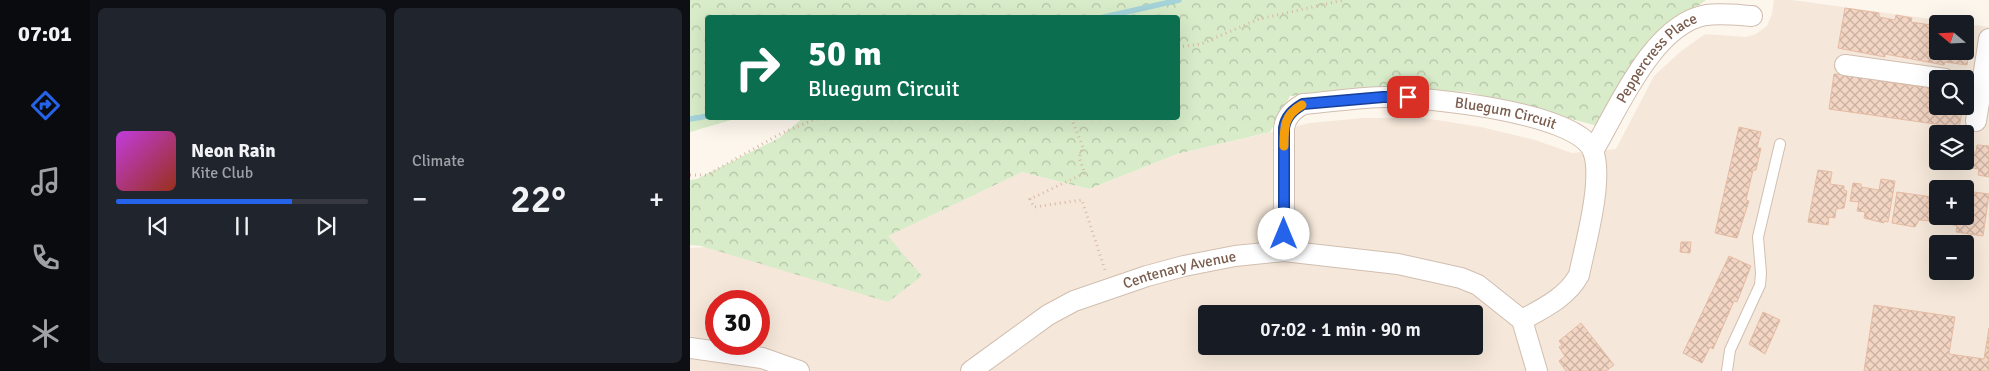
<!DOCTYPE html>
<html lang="en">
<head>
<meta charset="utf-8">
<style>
  :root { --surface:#171b24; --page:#20242c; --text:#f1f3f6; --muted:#9ea1a6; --line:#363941; --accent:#2563eb }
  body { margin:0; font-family:Signika,sans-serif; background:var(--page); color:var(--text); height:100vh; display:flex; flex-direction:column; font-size:19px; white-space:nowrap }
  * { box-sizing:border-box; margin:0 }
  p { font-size:16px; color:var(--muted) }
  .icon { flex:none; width:28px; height:28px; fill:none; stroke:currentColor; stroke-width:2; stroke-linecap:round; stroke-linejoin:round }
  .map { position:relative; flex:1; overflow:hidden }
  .sheet { display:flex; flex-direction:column; gap:8px; padding:8px; background:#0d0f14; width:600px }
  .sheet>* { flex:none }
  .guide { position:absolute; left:15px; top:15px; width:475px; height:105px; border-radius:5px; box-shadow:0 5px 20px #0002; background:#0b6e4f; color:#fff; overflow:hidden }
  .needle { width:32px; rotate:289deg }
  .buttons { position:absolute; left:1239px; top:15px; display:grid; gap:10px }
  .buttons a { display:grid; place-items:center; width:45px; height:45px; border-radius:5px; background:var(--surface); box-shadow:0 5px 20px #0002; font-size:25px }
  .speed { position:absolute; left:15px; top:290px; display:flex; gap:10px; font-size:25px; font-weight:700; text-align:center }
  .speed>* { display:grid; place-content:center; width:65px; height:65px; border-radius:50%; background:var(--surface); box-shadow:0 5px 20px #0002; line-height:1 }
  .speed .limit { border:8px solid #d22; background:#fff; color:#111 }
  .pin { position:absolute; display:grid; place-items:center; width:42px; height:42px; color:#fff; margin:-21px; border-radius:10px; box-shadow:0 2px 8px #0006 }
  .me { position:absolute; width:55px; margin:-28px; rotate:0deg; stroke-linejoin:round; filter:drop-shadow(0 0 4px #0008) }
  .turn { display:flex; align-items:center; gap:18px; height:105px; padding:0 20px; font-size:22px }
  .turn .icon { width:65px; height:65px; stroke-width:2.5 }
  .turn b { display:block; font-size:35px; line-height:42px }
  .big { font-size:38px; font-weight:600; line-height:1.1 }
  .sheet .widget { flex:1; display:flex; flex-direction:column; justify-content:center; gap:8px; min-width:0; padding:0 18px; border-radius:8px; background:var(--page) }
  .song { display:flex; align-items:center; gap:15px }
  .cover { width:60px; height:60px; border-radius:8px; background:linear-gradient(135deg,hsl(290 70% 55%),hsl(10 70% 35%)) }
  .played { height:5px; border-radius:2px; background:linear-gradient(90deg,var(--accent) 70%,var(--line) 70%) }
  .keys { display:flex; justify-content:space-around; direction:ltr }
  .heat { display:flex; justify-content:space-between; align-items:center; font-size:28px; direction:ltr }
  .sheet .tiles { flex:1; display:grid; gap:8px; grid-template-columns:repeat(2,1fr) }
  .trip { position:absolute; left:508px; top:305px; width:285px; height:50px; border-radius:5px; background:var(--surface); box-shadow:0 5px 20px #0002; font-weight:600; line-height:50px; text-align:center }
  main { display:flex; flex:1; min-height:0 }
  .menu { display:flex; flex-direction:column; width:90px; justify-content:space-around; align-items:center; background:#090b0e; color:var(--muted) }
  .menu .icon { width:35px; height:35px }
  .menu .selected { color:var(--accent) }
  .menu b { font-size:22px; color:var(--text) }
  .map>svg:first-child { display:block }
  .residential { fill:#f5e8da; fill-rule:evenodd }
  .forest { fill:url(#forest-crowns) }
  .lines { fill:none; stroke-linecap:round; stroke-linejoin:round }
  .stream { stroke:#a5d3da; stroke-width:5.5 }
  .building { fill:url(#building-cross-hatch); stroke:#e6bba3 }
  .lane-casing { stroke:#d1beb0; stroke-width:12 }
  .street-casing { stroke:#d1beb0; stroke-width:22 }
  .path { stroke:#d9b8a5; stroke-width:3; stroke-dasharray:1 4; stroke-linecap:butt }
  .lane { stroke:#fff; stroke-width:10 }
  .street { stroke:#fff; stroke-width:20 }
  .route-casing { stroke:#184099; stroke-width:12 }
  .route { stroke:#2563eb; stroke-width:9 }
  .slow { stroke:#f59e0b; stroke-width:9 }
  .labels { text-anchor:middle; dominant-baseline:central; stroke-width:4.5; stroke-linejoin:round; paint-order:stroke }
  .street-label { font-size:15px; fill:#7a5c4d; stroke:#fffaf3 }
</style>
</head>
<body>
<main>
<nav class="menu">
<b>07:01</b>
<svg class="icon selected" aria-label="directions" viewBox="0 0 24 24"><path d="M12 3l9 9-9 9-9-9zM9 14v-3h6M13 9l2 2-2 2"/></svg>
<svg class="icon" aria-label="music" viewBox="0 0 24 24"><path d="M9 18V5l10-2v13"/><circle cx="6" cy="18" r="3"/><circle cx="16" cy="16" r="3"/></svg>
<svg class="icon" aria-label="phone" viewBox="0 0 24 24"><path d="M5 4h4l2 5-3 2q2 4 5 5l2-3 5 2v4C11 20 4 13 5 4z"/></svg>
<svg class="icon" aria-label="climate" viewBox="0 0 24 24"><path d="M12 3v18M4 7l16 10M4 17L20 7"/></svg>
</nav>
<section class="sheet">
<div class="tiles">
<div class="widget">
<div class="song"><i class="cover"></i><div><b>Neon Rain</b><p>Kite Club</p></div></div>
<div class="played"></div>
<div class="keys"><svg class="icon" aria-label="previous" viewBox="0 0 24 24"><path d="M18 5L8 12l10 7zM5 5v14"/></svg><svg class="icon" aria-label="pause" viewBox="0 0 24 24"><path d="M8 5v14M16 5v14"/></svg><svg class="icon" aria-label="next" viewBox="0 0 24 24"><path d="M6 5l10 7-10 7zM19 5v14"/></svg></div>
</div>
<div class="widget"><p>Climate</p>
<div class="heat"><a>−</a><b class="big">22°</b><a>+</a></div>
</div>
</div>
</section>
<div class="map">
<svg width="1299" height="371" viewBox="0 0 1299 371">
  <defs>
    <pattern id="forest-crowns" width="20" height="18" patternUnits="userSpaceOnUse" patternTransform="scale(1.25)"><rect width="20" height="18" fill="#d8ecc9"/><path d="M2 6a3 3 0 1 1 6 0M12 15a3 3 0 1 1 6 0" fill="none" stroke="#b4c2a5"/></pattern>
    <pattern id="building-cross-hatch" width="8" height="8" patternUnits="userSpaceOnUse" patternTransform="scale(1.25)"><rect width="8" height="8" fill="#f3d5c3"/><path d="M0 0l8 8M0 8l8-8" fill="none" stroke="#cab0a1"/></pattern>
  </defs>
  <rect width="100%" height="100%" fill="#fdf6ec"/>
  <path class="residential" d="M1084 0H1102L1299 27V371H0V248L197 236 332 172 399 189 487 154 620 123 673 118H734L791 127 845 140 882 153 926 149 964 76 990 52 1015 34 1056 37 1066 34 1077 26 1082 14ZM1248 24H1275V51H1248ZM1248 79H1275V106H1248ZM1248 134H1275V161H1248ZM1248 189H1275V216H1248ZM1248 244H1275V271H1248ZM26 301H69V344H26ZM516 314H784V346H516Z"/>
  <path class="forest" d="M0 0H1021H1016L956 45 908 126 779 92 680 89 600 96 580 132 487 154 399 189 332 172 198 236 232 276 198 302 11 246 0 245V180L7 179 89 138 113 118H488V18H18V118H48L0 132Z"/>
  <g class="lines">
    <path class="stream" d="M410 18 489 0
      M0 119 18 116"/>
  </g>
  <path class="building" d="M1155 8 1189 13V17L1205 20 1206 15 1222 18 1221 22 1248 26V51H1275V30L1282 31 1277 65 1255 62 1254 65 1195 54V57L1148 48Z
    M1144 74 1190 78V81L1229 87V83L1248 86V106H1273L1268 134 1251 131 1252 125 1139 109Z
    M1049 127 1071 132 1067 148H1071L1066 170H1063L1056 200 1059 201 1047 238 1025 233Z
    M1287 145 1299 146V177L1288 175 1289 169 1274 167 1276 153 1286 152Z
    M1128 170 1142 172 1140 184 1154 186V190L1157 191 1154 208 1146 209 1145 218 1139 217 1138 225 1118 222Z
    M1191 179 1205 181 1198 222 1194 221V223L1174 218 1175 212 1167 211 1169 202 1160 201 1163 183 1171 184V187L1189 190Z
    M1207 192 1242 197 1241 201 1248 202 1245 221 1229 220 1225 227 1202 223Z
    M1284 192 1299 194 1293 236 1266 232 1267 226 1253 222V216H1275V204L1282 205Z
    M991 242H1001L1000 253 990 252Z
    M1039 256 1061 266 1047 302 1044 301 1023 349 1020 347 1012 363 993 353Z
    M1184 305 1265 317 1259 354 1294 359 1299 328V371H1174Z
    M1073 312 1090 320 1075 354 1059 344Z
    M891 323 924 365 916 371H876L869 361 875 356 869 347 872 345 869 341Z"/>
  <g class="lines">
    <defs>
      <path id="lane" d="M1037 371 1040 350 1070 285 1071 273 1068 237 1090 144"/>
      <g id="street">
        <path d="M1155 65 1255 79"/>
        <path d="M1275 81 1292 84 1299 39"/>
        <path d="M1286 121 1292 84"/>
        <path id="s1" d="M903 151C928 109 963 24 1016 15 1031 13 1047 15 1062 16"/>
        <path id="s2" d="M594 251V128C596 116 603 110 613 104 641 102 669 97 696 97 736 97 888 112 903 151 914 179 895 245 889 275 877 297 854 308 832 320"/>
        <path d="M0 348 72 358 109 371"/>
        <path id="s3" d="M281 371 358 315 384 301 457 276 494 266 545 256 594 251 708 264 771 278 788 285 832 320 847 371"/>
      </g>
    </defs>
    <use href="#lane" class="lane-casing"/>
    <use href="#street" class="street-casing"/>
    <path class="path" d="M488 47 511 44 569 19 654 0
      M381 118 393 147 389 158 395 173 340 199 344 207 392 200 415 270
      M0 175H17L92 133 128 118"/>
    <use href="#lane" class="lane"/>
    <use href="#street" class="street"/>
  </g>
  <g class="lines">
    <defs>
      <path id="route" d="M594 234V128C596 116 603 110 613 104L693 97H718"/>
    </defs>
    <use href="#route" class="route-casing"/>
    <use href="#route" class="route"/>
    <path class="slow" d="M594 146C594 127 594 115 612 105"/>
  </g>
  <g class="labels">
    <g class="street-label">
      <text stroke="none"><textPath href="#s1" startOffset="114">Peppercress Place</textPath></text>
      <text stroke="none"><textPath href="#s2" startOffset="359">Bluegum Circuit</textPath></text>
      <text stroke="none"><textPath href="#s3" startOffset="235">Centenary Avenue</textPath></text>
    </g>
  </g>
</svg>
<div class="buttons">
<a><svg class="needle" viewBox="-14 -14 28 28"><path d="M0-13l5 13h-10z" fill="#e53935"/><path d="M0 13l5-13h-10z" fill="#9ea1a6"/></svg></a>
<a><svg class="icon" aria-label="search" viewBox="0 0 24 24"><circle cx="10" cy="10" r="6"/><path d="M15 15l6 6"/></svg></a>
<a><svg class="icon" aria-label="layers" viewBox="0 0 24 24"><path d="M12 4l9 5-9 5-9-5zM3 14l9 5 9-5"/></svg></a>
<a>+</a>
<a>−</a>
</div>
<div class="speed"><div class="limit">30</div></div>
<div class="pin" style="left:718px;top:97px;background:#d93025"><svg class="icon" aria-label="arrive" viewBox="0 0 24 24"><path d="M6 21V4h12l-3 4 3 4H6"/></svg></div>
<svg class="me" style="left:594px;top:234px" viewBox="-20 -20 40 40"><circle r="19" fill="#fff"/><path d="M0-13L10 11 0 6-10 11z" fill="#2563eb"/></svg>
<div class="trip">07:02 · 1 min · 90 m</div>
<div class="guide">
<div class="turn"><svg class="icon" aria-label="right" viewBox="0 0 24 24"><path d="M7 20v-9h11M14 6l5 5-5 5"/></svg><div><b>50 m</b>Bluegum Circuit</div></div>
</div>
</div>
</main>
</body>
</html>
